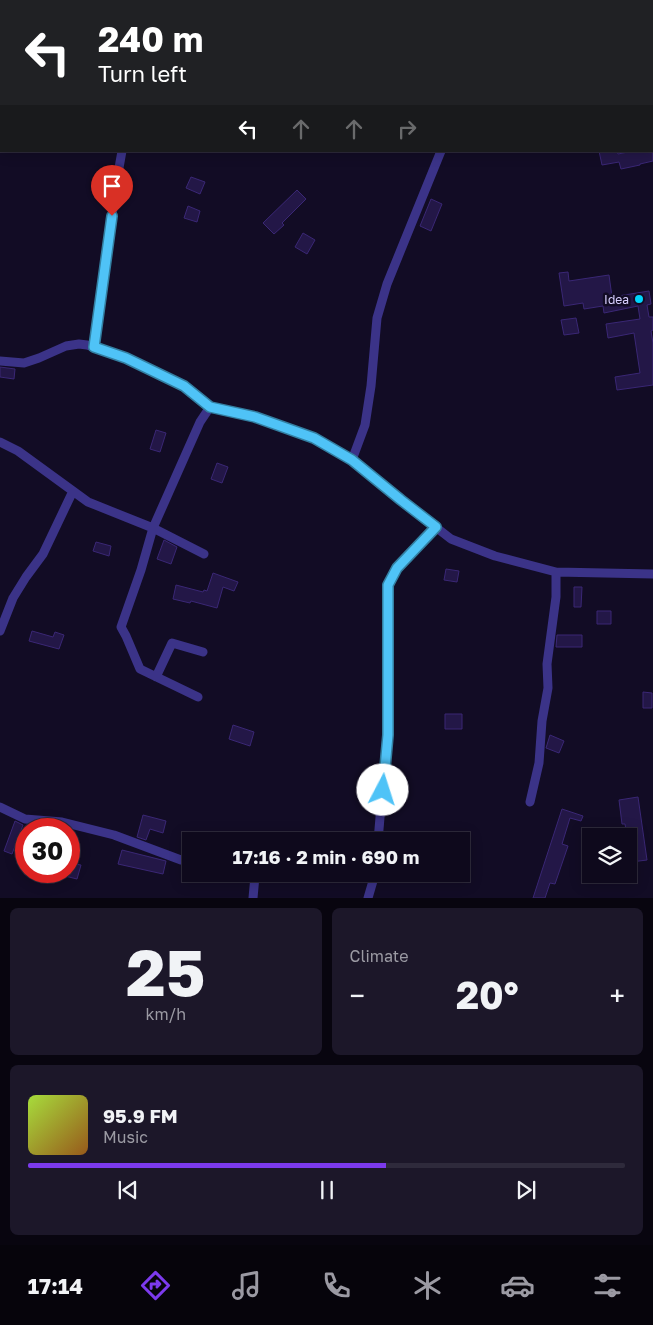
<!DOCTYPE html>
<html lang="en">
<head>
<meta charset="utf-8">
<style>
  :root { --surface:#0e091c; --page:#1c1729; --text:#f1f3f6; --muted:#9b9aa3; --line:#2e2a3b; --accent:#7c3aed }
  body { margin:0; font-family:"Golos Text",sans-serif; background:var(--page); color:var(--text); height:100vh; display:flex; flex-direction:column; font-size:19px; white-space:nowrap }
  * { box-sizing:border-box; margin:0 }
  p { font-size:16px; color:var(--muted) }
  .icon { flex:none; width:28px; height:28px; fill:none; stroke:currentColor; stroke-width:2; stroke-linecap:round; stroke-linejoin:round }
  .map { position:relative; height:898px; overflow:hidden }
  .side { display:flex; flex-direction:column; gap:10px; padding:10px; background:#08050f; flex:1 }
  .side>* { flex:none }
  .top-card { position:absolute; left:0px; top:0px; width:654px; height:152px; box-shadow:0 2px 12px #0003,0 0 0 1px var(--line); background:#202124; color:#fff; overflow:hidden }
  .tools { position:absolute; left:582px; top:828px; display:grid; gap:10px }
  .tools a { display:grid; place-items:center; width:55px; height:55px; border-radius:0px; background:var(--surface); box-shadow:0 2px 12px #0003,0 0 0 1px var(--line); font-size:25px }
  .speed { position:absolute; left:15px; top:818px; display:flex; gap:10px; font-size:25px; font-weight:700; text-align:center }
  .speed>* { display:grid; place-content:center; width:65px; height:65px; border-radius:50%; background:var(--surface); box-shadow:0 2px 12px #0003,0 0 0 1px var(--line); line-height:1 }
  .speed .limit { border:8px solid #d22; background:#fff; color:#111 }
  .pin { position:absolute; display:grid; place-items:center; width:42px; height:42px; color:#fff; margin:-51px -21px; border-radius:50% 50% 50% 0; rotate:-45deg; box-shadow:0 0 5px #0007 }
  .pin .icon { rotate:45deg }
  .me { position:absolute; width:55px; margin:-28px; rotate:5deg; stroke-linejoin:round; filter:drop-shadow(0 0 4px #0008) }
  .turn { display:flex; align-items:center; gap:18px; height:105px; padding:0 15px; font-size:22px }
  .turn .icon { width:65px; height:65px; stroke-width:2.5 }
  .turn b { display:block; font-size:35px; line-height:42px }
  .lanes { display:flex; align-items:center; height:48px; padding:0 15px; background:#0003; justify-content:center; gap:25px; direction:ltr }
  .lanes .off { opacity:.35 }
  .big { font-size:38px; font-weight:700; line-height:1.1 }
  .side .tile { flex:1; display:flex; flex-direction:column; justify-content:center; gap:8px; min-width:0; padding:0 18px; border-radius:8px; background:var(--page) }
  .side .dial { align-items:center; gap:0 }
  .dial b { font-size:65px; line-height:1 }
  .song { display:flex; align-items:center; gap:15px }
  .cover { width:60px; height:60px; border-radius:8px; background:linear-gradient(135deg,hsl(80 70% 55%),hsl(30 70% 35%)) }
  .played { height:5px; border-radius:2px; background:linear-gradient(90deg,var(--accent) 60%,var(--line) 60%) }
  .keys { display:flex; justify-content:space-around; direction:ltr }
  .heat { display:flex; justify-content:space-between; align-items:center; font-size:28px; direction:ltr }
  .side .tiles { flex:1; display:grid; gap:10px; grid-template-columns:1fr 1fr }
  .tile:last-child { grid-column:span 2 }
  .trip { position:absolute; left:182px; top:832px; width:288px; height:50px; border-radius:0px; background:var(--surface); box-shadow:0 2px 12px #0003,0 0 0 1px var(--line); font-weight:700; line-height:50px; text-align:center }
  .tab-bar { display:flex; height:80px; justify-content:space-around; align-items:center; background:#06040b; color:var(--muted) }
  .tab-bar .icon { width:35px; height:35px }
  .tab-bar .current { color:var(--accent) }
  .tab-bar b { font-size:22px; color:var(--text) }
  .map>svg:first-child { display:block }
  .building { fill:#231747; stroke:#3a2775 }
  .lines { fill:none; stroke-linecap:round; stroke-linejoin:round }
  .minor { stroke:#3b3388; stroke-width:9 }
  .secondary { stroke:#7367ff; stroke-width:12 }
  .route-casing { stroke:#337fa1; stroke-width:12 }
  .route { stroke:#4fc3f7; stroke-width:9 }
  .poi-dot { fill:#00d4fb; stroke:#120c25; stroke-width:2 }
  .labels { text-anchor:middle; dominant-baseline:central; stroke-width:5; stroke-linejoin:round; paint-order:stroke }
  .poi-label { font-size:12px; fill:#d8d0ff; stroke:#120c25; text-anchor:end }
</style>
</head>
<body>
<div class="map">
<svg width="653" height="898" viewBox="0 0 653 898">
  <rect width="100%" height="100%" fill="#120c25"/>
  <path class="building" d="M599 151H617L618 154 633 151H653V161L640 164V165L621 169 619 162 602 165Z
    M191 177 205 182 200 194 186 188Z
    M297 190 306 199 282 223 284 225 274 234 263 223Z
    M431 199 442 204 431 231 420 226Z
    M188 206 200 211 197 222 184 218Z
    M303 233 315 240 307 254 295 247Z
    M568 272 569 281 609 275 612 297 649 291 651 304 647 305 649 317H653V330L651 331 653 343V385L617 390 615 377 640 373 634 333 608 338 606 324 640 319 638 306 604 313 603 306 584 309 583 303 564 306 559 273Z
    M576 318 579 333 564 335 561 320Z
    M0 367 15 369 14 379 0 377Z
    M156 430 166 433 160 452 150 449Z
    M217 463 228 467 222 483 211 479Z
    M164 540 177 547 171 564 157 559Z
    M96 542 111 546 109 556 93 551Z
    M446 569 459 571 457 582 444 580Z
    M213 573 238 582 234 591 223 587 217 608 191 601 190 603 173 599 176 585 203 592 204 590 207 591Z
    M574 587H582L581 607H574Z
    M597 611H611V624H597Z
    M32 631 53 637 55 632 64 635 59 649 29 641Z
    M557 635H582V647H556Z
    M643 692 652 693V708H643Z
    M445 714H462V729H445Z
    M233 725 254 732 250 746 229 739Z
    M550 735 564 741 559 753 546 748Z
    M638 797 647 860 631 862 629 848V836H627L625 824H622L619 800Z
    M562 809 583 816 581 821 570 818 562 844 568 846 555 884 550 883 545 898H533Z
    M143 815 166 821 163 833 150 829 146 840 137 837Z
    M15 821 23 825 12 854 4 851Z
    M122 850 166 861 163 874 118 864Z
    M69 863 81 865 77 879 57 874V871H69Z"/>
  <g class="lines">
    <path class="minor" d="M102 0V1
      M228 0V1
      M466 0V1
      M94 347 117 179 122 151
      M0 361 24 363 39 358 66 346 79 344 87 345 126 358 185 386 210 407 255 417 315 438 352 460 401 500 451 539 495 556 556 572 653 574
      M0 442 18 451 88 502 153 528 200 422 210 407
      M352 460 365 425 371 386 377 318 387 284 441 151
      M0 631 13 598 26 577 43 554 73 491
      M156 677 172 643 203 652
      M198 697 140 669 126 636 121 627 141 570 153 528 204 554
      M530 802 539 763 542 721 548 688 547 664 556 597V572
      M0 807 25 819 62 822 114 835 181 860 191 859
      M378 841 387 735 388 585 397 568 436 527
      M253 898 255 876 254 874
      M368 898 375 874"/>
    <path class="secondary" d="M652 23H653
      M652 33H653
      M0 139H1"/>
  </g>
  <g class="lines">
    <defs>
      <path id="route" d="M112 216 94 347 126 358 184 386 210 407 255 417 314 438 352 460 401 500 436 527 397 568 388 585V735L383 790"/>
    </defs>
    <use href="#route" class="route-casing"/>
    <use href="#route" class="route"/>
  </g>
  <circle class="poi-dot" cx="639" cy="299" r="5"/>
  <g class="labels">
    <g class="poi-label">
      <text x="629" y="299">Idea</text>
    </g>
  </g>
</svg>
<div class="tools">
<a><svg class="icon" aria-label="layers" viewBox="0 0 24 24"><path d="M12 4l9 5-9 5-9-5zM3 14l9 5 9-5"/></svg></a>
</div>
<div class="speed"><div class="limit">30</div></div>
<div class="pin" style="left:112px;top:216px;background:#d93025"><svg class="icon" aria-label="arrive" viewBox="0 0 24 24"><path d="M6 21V4h12l-3 4 3 4H6"/></svg></div>
<svg class="me" style="left:383px;top:790px" viewBox="-20 -20 40 40"><circle r="19" fill="#fff"/><path d="M0-13L10 11 0 6-10 11z" fill="#4fc3f7"/></svg>
<div class="trip">17:16 · 2 min · 690 m</div>
<div class="top-card">
<div class="turn"><svg class="icon" aria-label="left" viewBox="0 0 24 24"><path d="M17 20v-9H6M10 6l-5 5 5 5"/></svg><div><b>240 m</b>Turn left</div></div>
<div class="lanes"><svg class="icon" aria-label="left" viewBox="0 0 24 24"><path d="M17 20v-9H6M10 6l-5 5 5 5"/></svg><svg class="icon off" aria-label="ahead" viewBox="0 0 24 24"><path d="M12 20V5M6 11l6-6 6 6"/></svg><svg class="icon off" aria-label="ahead" viewBox="0 0 24 24"><path d="M12 20V5M6 11l6-6 6 6"/></svg><svg class="icon off" aria-label="right" viewBox="0 0 24 24"><path d="M7 20v-9h11M14 6l5 5-5 5"/></svg></div>
</div>
</div>
<section class="side">
<div class="tiles">
<div class="tile dial"><b>25</b><p>km/h</p></div>
<div class="tile"><p>Climate</p>
<div class="heat"><a>−</a><b class="big">20°</b><a>+</a></div>
</div>
<div class="tile">
<div class="song"><i class="cover"></i><div><b>95.9 FM</b><p>Music</p></div></div>
<div class="played"></div>
<div class="keys"><svg class="icon" aria-label="previous" viewBox="0 0 24 24"><path d="M18 5L8 12l10 7zM5 5v14"/></svg><svg class="icon" aria-label="pause" viewBox="0 0 24 24"><path d="M8 5v14M16 5v14"/></svg><svg class="icon" aria-label="next" viewBox="0 0 24 24"><path d="M6 5l10 7-10 7zM19 5v14"/></svg></div>
</div>
</div>
</section>
<nav class="tab-bar">
<b>17:14</b>
<svg class="icon current" aria-label="directions" viewBox="0 0 24 24"><path d="M12 3l9 9-9 9-9-9zM9 14v-3h6M13 9l2 2-2 2"/></svg>
<svg class="icon" aria-label="music" viewBox="0 0 24 24"><path d="M9 18V5l10-2v13"/><circle cx="6" cy="18" r="3"/><circle cx="16" cy="16" r="3"/></svg>
<svg class="icon" aria-label="phone" viewBox="0 0 24 24"><path d="M5 4h4l2 5-3 2q2 4 5 5l2-3 5 2v4C11 20 4 13 5 4z"/></svg>
<svg class="icon" aria-label="climate" viewBox="0 0 24 24"><path d="M12 3v18M4 7l16 10M4 17L20 7"/></svg>
<svg class="icon" aria-label="car" viewBox="0 0 24 24"><path d="M5 17H2v-5l4-1 3-4h7l3 4 3 1v5h-3M9 17h6M6 11h13"/><circle cx="7" cy="17" r="2"/><circle cx="17" cy="17" r="2"/></svg>
<svg class="icon" aria-label="filters" viewBox="0 0 24 24"><path d="M4 7h16M4 17h16"/><circle cx="9" cy="7" r="2"/><circle cx="15" cy="17" r="2"/></svg>
</nav>
</body>
</html>
